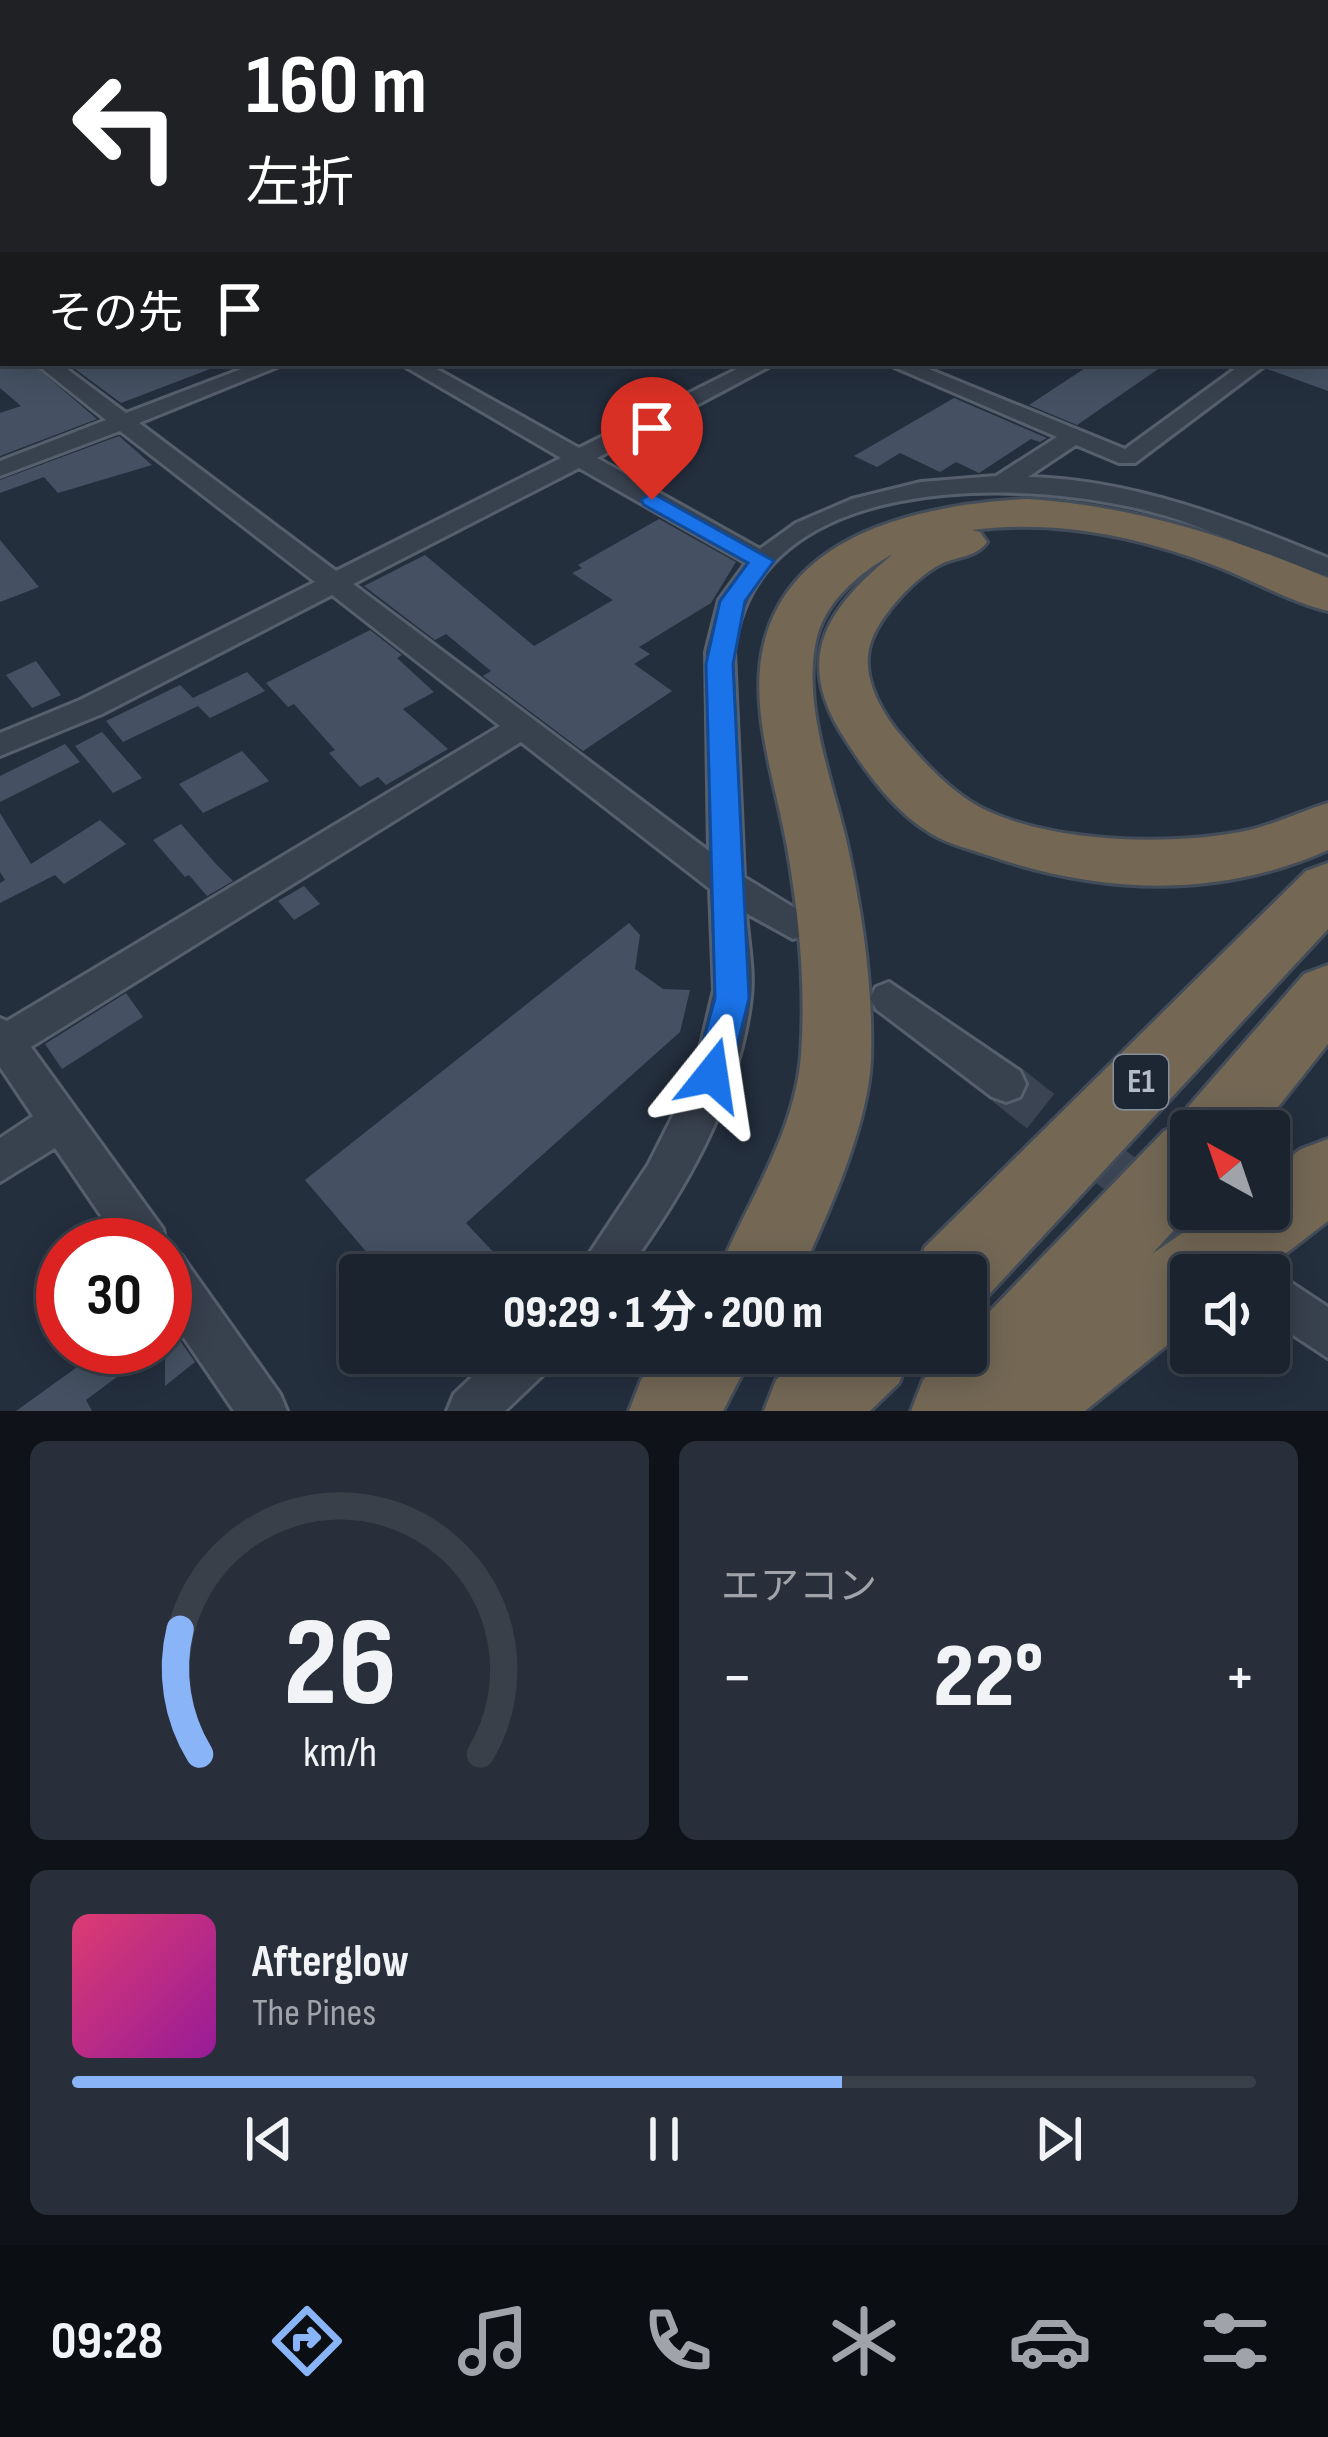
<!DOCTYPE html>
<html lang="ja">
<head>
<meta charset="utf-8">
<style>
  :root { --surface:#1b232e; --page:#282f3a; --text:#f1f3f6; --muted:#a0a4aa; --line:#39404a; --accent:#8ab4f8 }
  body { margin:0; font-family:"Sofia Sans Condensed","Noto Sans JP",sans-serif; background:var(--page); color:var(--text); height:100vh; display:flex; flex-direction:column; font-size:45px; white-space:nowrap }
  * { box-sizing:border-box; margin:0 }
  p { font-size:39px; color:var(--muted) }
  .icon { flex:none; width:66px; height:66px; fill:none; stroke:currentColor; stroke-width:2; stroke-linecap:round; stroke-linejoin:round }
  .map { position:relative; height:1411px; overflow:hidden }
  .side { display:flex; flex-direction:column; gap:30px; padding:30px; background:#0f1319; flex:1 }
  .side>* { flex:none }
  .hud { position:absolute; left:0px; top:0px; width:1329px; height:366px; box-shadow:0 6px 30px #0003,0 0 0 3px var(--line); background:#202124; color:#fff; overflow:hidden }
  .needle { width:78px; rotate:320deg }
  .fabs { position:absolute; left:1170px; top:1110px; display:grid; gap:24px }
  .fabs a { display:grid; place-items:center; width:120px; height:120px; border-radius:12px; background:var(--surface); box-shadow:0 6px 30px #0003,0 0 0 3px var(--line); font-size:60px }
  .speed { position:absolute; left:36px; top:1218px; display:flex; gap:24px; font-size:60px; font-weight:700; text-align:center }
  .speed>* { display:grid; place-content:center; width:156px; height:156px; border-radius:50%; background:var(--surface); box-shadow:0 6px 30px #0003,0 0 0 3px var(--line); line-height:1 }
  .speed .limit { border:18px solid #d22; background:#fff; color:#111 }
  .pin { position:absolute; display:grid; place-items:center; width:102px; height:102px; color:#fff; margin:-123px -51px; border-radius:50% 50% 50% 0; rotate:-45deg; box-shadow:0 0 12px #0007 }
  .pin .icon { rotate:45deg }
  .me { position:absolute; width:132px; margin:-66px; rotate:15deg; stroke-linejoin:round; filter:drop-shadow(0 0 9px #0008) }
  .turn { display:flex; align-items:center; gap:42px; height:252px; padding:0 48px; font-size:54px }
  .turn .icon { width:156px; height:156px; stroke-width:2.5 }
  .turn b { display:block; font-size:84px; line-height:102px }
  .then { display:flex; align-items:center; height:114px; padding:0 48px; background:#0003; gap:24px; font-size:45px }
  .big { font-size:90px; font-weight:800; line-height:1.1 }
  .side .widget { flex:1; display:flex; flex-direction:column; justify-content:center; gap:18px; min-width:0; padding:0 42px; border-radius:18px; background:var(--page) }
  .side .dial { align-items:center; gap:0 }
  .dial svg { height:312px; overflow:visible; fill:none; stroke:var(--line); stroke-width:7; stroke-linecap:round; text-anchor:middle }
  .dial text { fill:var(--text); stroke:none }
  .song { display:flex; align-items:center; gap:36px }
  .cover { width:144px; height:144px; border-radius:18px; background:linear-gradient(135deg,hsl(340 70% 55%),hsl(300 70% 35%)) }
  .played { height:12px; border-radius:6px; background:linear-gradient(90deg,var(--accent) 65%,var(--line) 65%) }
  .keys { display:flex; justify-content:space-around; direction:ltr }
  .heat { display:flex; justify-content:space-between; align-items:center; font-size:66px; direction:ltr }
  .side .tiles { flex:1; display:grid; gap:30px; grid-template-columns:1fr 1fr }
  .widget:last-child { grid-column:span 2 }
  .trip { position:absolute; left:339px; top:1254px; width:648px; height:120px; border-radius:12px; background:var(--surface); box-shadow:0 6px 30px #0003,0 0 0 3px var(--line); font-weight:800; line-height:120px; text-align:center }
  .dock { display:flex; height:192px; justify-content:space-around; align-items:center; background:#0b0e12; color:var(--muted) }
  .dock .icon { width:84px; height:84px }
  .dock .on { color:var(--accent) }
  .dock b { font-size:54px; color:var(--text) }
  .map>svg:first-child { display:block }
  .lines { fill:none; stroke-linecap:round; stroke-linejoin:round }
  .stream { stroke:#394c67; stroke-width:4.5 }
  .river { fill:#394c67; fill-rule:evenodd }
  .building { fill:#455162 }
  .street-tunnel { stroke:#3a4453; stroke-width:44; stroke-dasharray:44 21; stroke-linecap:butt }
  .street-casing { stroke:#565f6c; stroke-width:6 }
  .secondary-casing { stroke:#565f6c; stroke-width:6 }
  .primary-casing { stroke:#414a57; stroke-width:6 }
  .highway-casing { stroke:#434c59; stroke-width:6 }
  .street { fill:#38414e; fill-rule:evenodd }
  .secondary { fill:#465061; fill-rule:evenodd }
  .primary { fill:#56606e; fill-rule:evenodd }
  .highway { fill:#746855; fill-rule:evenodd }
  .route { fill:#1a73e8; stroke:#114b97; stroke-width:3 }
  .labels { text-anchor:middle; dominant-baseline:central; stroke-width:12; stroke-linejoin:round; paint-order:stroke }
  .shield { fill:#1d2633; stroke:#878f9c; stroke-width:3 }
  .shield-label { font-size:33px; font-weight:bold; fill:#b4bcc9 }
</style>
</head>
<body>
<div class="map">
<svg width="1328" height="1411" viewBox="0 0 1328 1411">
  <rect width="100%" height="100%" fill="#242f3e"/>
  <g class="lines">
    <path class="stream" d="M25 3 31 0"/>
    <path class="river" d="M1300 0H1324L1298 3Z
      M1326 73H1328V88H1326Z"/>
  </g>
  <path class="building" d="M0 363H31L97 419 0 456V413L21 406 0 388Z
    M67 363H218V366L121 403Z
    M1093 363H1167L1077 425 1029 405Z
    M1272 363H1328V391L1267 369Z
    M954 398 1047 438 1040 442 1031 439 979 473 956 462 940 472 900 453 877 467 854 456Z
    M119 436 152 465 58 493 44 477 0 493V480Z
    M659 519 736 562 711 603 639 647 650 654 634 664 672 691 583 751 483 676 491 671 446 634 435 640 364 586 425 555 534 646 613 600 572 573 582 568 578 565Z
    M0 540 39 587 0 602Z
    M370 630 402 655 397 658 434 692 403 709 448 749 386 785 378 777 360 787 329 753 335 750 294 704 288 707 266 683Z
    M36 661 61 695 32 708 6 675Z
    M247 672 265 691 210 718 198 706 123 742 106 721 180 685 193 698Z
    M102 732 142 778 113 793 75 746Z
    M65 744 80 762 0 802V776Z
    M242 751 269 781 203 813 179 784Z
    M0 813 31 864 100 820 126 844 64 884 55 875 0 903V883L5 880 0 872Z
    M181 824 216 864 233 881 207 896 189 875 185 877 153 840Z
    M304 886 320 904 294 920 278 901Z
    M629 923 640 935 635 969 663 989 690 990 680 1032 466 1223 515 1275H386L305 1180Z
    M126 993 143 1017 62 1069 45 1044Z
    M165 1319 195 1362 165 1386Z
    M105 1347H129L137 1362 86 1400 92 1411H16Z"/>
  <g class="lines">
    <path class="street-tunnel" d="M1006 1084 1218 1251"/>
    <defs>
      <path id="street" d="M562 0H580L584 3H566Z
        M662 0H678L681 3H665Z
        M826 0H867L871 3H825Z
        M1326 35H1328V43H1326Z
        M0 38H3V46H0Z
        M3 84V94L0 95V85Z
        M1326 107H1328V116H1326Z
        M3 206V216L0 217V207Z
        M1326 267 1328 268V280L1326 279Z
        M1328 304V317L1326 318V305Z
        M35 363H59L126 413 257 363H287L139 423 336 571 561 458 399 363H426L579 448 749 363H776L597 458 760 549 796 523 852 499 921 482 996 476 1057 437 885 363H914L1125 449 1243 363H1268L1135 463H1119L1076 445 1028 477C1131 479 1234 519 1328 558V576C1269 561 1210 526 1148 511 1019 478 753 471 734 652L744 877 806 915 811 925 806 935 793 939 746 913C748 941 754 970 751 997 740 1098 683 1195 624 1275H575L648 1165 694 1074 714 990 710 889 521 742 31 1047 163 1229 167 1250 181 1255 280 1394 287 1411H234L165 1310V1245H121L55 1148 0 1182V1138L33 1116 0 1067V1018L7 1021 500 726 332 595 102 714 0 756V733L80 700 315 582 120 431 0 476V461L106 420ZM579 468 746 563 719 600 706 652 709 851 353 584Z
        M889 982 1020 1071 1026 1084 1020 1097 1006 1102 992 1097 876 1009 870 998 876 987Z
        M1269 1268 1328 1307V1358L1269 1319V1275H1253Z
        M497 1353H554L548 1370 505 1411H447L454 1394Z"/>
      <path id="secondary" d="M1328 63V75L1326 76V64Z
        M0 305H3V321H0Z"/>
      <path id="primary" d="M318 0H337L316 3Z
        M815 0H839L841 3H817Z
        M1326 180H1328V195H1326Z
        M3 315V335L0 336V316Z"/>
      <path id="highway" d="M1028 499C1134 506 1231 537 1328 578V611C1289 601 1254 581 1216 566 1138 536 1055 519 972 530L980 532 987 542C976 558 956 556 939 565 914 579 883 612 872 639 859 671 878 707 898 732 919 757 943 784 971 802 1040 844 1173 847 1250 830 1277 823 1302 811 1328 803V850C1219 899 1101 894 990 856 970 849 947 844 930 833 892 810 863 768 840 731 794 654 830 606 893 554 860 572 824 602 816 641 802 708 834 784 848 848 863 917 873 988 871 1058 869 1124 828 1214 800 1275H717C746 1204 795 1134 801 1055 806 986 799 915 787 847 776 783 747 705 765 640 795 528 932 504 1028 499Z
        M1328 863V929L981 1303 966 1310V1275H913L925 1247 1306 871Z
        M1328 965V1044L1259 1131H1191L1193 1209 1152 1254 1217 1209H1269V1172L1301 1149 1328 1139V1221L1258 1275H1191V1326L1085 1411H911L923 1380 950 1353H966V1336L1164 1131 1180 1125 1188 1107 1304 974Z
        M660 1353H753L723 1411H629L641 1380Z
        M806 1353H911L899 1383 870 1411H764L776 1380Z"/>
    </defs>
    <use href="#street" class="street-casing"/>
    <use href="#secondary" class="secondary-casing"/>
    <use href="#primary" class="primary-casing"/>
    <use href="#highway" class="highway-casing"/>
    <use href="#street" class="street"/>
    <use href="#secondary" class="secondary"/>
    <use href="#primary" class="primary"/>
    <use href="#highway" class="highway"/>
  </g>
  <path class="route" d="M652 493 774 561 745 601 733 664 749 998 730 1075 724 1086 712 1091 699 1086 694 1075 715 998 706 664 720 601 748 563 644 505 641 500Z"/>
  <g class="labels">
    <rect class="shield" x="1114" y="1055" width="54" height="54" rx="9"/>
    <g class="shield-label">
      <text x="1141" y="1082">E1</text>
    </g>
  </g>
</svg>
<div class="fabs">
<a><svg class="needle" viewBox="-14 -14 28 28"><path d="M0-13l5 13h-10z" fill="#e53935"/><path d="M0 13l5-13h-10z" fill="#a0a4aa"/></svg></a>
<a><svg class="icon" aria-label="sound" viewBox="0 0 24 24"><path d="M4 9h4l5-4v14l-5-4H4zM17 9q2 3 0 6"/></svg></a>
</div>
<div class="speed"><div class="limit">30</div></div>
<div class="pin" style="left:652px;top:500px;background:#d93025"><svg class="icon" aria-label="arrive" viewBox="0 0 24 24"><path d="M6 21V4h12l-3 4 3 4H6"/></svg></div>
<svg class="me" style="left:712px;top:1075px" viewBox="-20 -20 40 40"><path d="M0-17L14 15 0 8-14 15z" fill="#1a73e8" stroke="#fff" stroke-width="4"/></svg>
<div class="trip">09:29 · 1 分 · 200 m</div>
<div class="hud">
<div class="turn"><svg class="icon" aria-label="left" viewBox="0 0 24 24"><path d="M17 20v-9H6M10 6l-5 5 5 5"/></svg><div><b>160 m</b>左折</div></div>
<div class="then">その先<svg class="icon" aria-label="arrive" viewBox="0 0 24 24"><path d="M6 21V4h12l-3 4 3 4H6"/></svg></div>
</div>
</div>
<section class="side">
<div class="tiles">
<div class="widget dial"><svg viewBox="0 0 100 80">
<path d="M14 69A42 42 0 1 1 86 69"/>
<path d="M14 69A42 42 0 0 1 9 37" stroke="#8ab4f8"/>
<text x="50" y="56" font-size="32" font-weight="700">26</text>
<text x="50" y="72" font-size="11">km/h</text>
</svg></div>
<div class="widget"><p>エアコン</p>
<div class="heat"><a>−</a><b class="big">22°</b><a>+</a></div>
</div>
<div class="widget">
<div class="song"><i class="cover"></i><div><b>Afterglow</b><p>The Pines</p></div></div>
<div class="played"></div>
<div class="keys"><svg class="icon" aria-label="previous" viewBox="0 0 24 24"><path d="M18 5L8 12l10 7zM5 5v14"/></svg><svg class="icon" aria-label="pause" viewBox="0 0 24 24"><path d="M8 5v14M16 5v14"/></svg><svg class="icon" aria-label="next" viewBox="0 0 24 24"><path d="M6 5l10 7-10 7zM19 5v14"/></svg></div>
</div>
</div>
</section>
<nav class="dock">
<b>09:28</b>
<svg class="icon on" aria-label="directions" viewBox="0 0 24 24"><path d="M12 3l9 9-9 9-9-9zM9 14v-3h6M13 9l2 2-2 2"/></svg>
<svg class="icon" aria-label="music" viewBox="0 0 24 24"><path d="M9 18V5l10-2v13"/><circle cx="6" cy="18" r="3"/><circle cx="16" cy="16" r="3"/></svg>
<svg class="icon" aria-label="phone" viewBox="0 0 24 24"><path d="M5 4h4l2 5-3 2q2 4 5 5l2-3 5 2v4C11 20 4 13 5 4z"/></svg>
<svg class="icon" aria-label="climate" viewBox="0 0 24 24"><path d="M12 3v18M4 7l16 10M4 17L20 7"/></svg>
<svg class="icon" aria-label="car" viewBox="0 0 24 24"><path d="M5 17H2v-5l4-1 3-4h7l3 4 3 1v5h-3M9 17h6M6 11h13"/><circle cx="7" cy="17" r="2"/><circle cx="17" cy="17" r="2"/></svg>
<svg class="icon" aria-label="filters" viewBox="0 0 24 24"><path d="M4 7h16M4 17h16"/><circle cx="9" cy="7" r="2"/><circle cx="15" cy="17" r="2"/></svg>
</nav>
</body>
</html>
